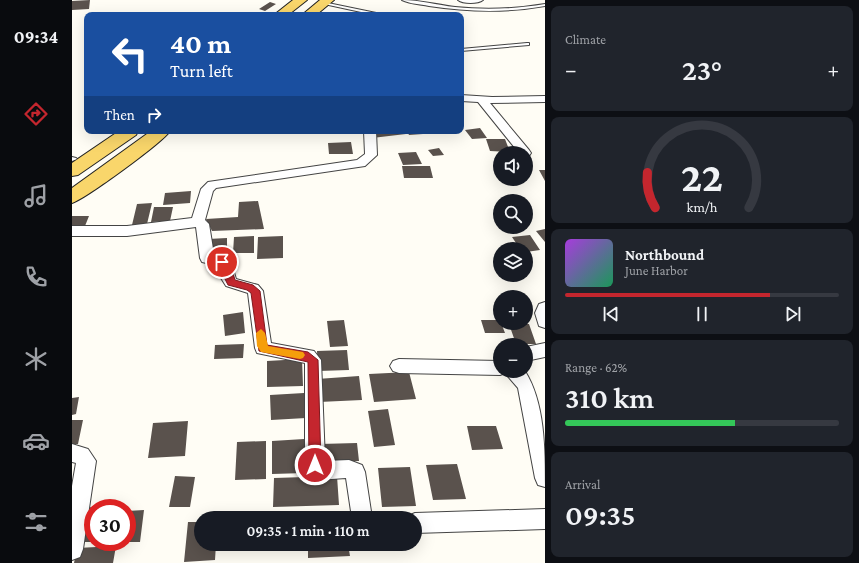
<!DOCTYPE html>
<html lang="en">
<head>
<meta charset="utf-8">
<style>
  :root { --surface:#171b24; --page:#20242c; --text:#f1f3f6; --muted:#9ea1a6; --line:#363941; --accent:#c4262e }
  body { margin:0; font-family:"Crimson Pro",serif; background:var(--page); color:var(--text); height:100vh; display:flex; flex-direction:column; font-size:15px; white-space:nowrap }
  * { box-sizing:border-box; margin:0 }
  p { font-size:13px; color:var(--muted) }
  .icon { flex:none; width:22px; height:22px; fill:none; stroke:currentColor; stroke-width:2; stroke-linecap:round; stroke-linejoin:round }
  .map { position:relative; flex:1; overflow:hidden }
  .details { display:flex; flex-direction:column; gap:6px; padding:6px; background:#0d0f14; width:314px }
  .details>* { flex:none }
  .top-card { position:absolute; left:12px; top:12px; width:380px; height:122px; border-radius:8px; box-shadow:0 4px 16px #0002; background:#1a4fa0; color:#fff; overflow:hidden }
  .controls { position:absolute; left:421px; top:146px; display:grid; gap:8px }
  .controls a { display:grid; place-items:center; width:40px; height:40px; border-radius:50%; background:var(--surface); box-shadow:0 4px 16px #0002; font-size:20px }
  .speed { position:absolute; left:12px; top:499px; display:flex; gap:8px; font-size:20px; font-weight:700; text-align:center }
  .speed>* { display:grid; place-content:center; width:52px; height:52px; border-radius:50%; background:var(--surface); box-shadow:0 4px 16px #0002; line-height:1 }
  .speed .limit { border:6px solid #d22; background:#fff; color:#111 }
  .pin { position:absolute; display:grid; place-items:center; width:34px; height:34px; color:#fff; margin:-17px; border:2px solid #fff; border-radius:50%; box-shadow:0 1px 4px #0007 }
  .me { position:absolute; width:44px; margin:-22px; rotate:0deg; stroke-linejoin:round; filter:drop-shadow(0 0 3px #0008) }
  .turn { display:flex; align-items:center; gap:14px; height:84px; padding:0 20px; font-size:18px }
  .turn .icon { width:52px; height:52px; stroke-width:2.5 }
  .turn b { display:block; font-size:28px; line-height:34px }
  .then { display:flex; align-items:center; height:38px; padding:0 20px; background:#0003; gap:8px; font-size:15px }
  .big { font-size:30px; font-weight:600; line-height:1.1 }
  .details .card { flex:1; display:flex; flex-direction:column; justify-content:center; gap:6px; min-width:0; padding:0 14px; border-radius:8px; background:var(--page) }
  .details .dial { align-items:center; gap:0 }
  .dial svg { height:104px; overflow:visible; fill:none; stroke:var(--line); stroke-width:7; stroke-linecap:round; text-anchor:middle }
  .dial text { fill:var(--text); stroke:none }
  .song { display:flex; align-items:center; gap:12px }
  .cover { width:48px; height:48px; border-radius:6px; background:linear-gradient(135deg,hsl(280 70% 55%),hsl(150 70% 35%)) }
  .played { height:4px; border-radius:2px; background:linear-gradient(90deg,var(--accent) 75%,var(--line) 75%) }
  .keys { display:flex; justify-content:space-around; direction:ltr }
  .heat { display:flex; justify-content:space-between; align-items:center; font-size:22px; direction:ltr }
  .charge { height:6px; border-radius:3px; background:linear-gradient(90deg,#34c759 62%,var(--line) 0) }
  .trip { position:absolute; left:122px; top:511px; width:228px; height:40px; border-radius:20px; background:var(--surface); box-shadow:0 4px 16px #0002; font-weight:600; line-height:40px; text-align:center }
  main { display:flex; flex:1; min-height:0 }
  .tabs { display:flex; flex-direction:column; width:72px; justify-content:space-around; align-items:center; background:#090b0e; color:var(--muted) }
  .tabs .icon { width:28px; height:28px }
  .tabs .on { color:var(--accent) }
  .tabs b { font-size:18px; color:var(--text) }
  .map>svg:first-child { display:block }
  .building { fill:#5a524d }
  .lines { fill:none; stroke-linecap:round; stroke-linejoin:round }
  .lane-casing { stroke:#444; stroke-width:2 }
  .street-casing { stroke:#444; stroke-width:2 }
  .primary-casing { stroke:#222; stroke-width:2 }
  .lane { fill:#fff; fill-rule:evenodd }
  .street { fill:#fff; fill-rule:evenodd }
  .primary { fill:#f9d66b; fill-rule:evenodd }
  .route { fill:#c4262e; stroke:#7f191e }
  .slow { fill:#f59e0b }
</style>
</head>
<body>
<main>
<nav class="tabs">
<b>09:34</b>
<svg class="icon on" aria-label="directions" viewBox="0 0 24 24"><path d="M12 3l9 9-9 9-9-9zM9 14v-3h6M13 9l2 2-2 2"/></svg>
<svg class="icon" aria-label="music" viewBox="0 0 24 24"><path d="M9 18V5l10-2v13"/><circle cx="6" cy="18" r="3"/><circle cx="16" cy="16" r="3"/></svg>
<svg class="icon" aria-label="phone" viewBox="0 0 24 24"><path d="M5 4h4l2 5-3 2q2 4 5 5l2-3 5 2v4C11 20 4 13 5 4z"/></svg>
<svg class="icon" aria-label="climate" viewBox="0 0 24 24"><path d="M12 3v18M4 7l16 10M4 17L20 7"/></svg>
<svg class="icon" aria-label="car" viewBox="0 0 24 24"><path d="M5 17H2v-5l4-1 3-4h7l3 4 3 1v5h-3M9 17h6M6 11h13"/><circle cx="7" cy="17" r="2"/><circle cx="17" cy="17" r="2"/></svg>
<svg class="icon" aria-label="filters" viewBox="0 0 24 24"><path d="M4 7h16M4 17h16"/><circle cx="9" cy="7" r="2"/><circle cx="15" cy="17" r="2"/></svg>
</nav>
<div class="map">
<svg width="473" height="563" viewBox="0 0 473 563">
  <rect width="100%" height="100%" fill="#fffdf5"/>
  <path class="building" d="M18 0 17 9 0 10V1Z
    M198 2 204 4 193 11 187 9Z
    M408 128 415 138 400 139 393 130Z
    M302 131H332L334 134 300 138Z
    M335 131H350L351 134 337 135Z
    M414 139H433L438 152 418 151Z
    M279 142 281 154H257L256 143Z
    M367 148 372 155 361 156 356 150Z
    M344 152 350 164 331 165 326 153Z
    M330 166H358L361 178H332Z
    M467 170H473V181Z
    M119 191 118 203 91 205 93 193Z
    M186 201 192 229 140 231 134 219 166 217 167 202Z
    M80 203 75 224 60 225 65 204Z
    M82 207H101L98 221 79 222Z
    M0 216H17L13 226H0Z
    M473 229V242L464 231Z
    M458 235 468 250 454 252V249H448L440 237Z
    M182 236V253H161L162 237Z
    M211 236V258L185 259 186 237Z
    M155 238V255L135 256 136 239Z
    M171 312 173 333 153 336 151 315Z
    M272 320 276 346 258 347 255 321Z
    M409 320H428L433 333H413Z
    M437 324H457L464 344H444Z
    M172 344 171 358 142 359 143 345Z
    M275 350 277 370 246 371 245 351Z
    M230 359 231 386 195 387V361Z
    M337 372 344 399 302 402 297 374Z
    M287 376 290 400 247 402 245 379Z
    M232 393 234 418 199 420 198 395Z
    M7 397 4 414 0 415V398Z
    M316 409 323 445 302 447 296 411Z
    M0 420H11L6 444H0Z
    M116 421 113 456 76 458 81 423Z
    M395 426H424L431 449 400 450Z
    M232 439 233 473 200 474V441Z
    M194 441V479L163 480 165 442Z
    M285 443 287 461 249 462 248 444Z
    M385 464 394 499 361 500 354 465Z
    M338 467 344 506 310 507 306 468Z
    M103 476 123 477 118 507H97Z
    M265 476 267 505 201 507 202 478Z
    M21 507V542H4L12 508Z
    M72 510 68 542H55V511Z
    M116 522H129V544H144L143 560 112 562Z
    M236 544H276L278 556 236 558Z
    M44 546 41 563H2L5 548Z"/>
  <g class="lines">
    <defs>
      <path id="lane" d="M330 0C348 0 365 5 383 7 413 10 443 9 473 4V6C434 13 396 12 357 6 348 4 338 4 330 0Z
        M251 2 309 14 311 15H303L252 4H251Z
        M455 43H457V45L389 51V49Z
        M0 157 4 158 5 159 0 161Z"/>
      <path id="street" d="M386 0H411C406 4 391 4 386 0Z
        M389 95 420 97 473 96V102L418 103 457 150 459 153 457 156H454V153H447L406 102 389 101Z
        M292 131H304L305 155 293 166 144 188 141 191 133 220 137 224 142 255 158 259 164 279 186 285 191 291 199 343 242 351 249 360 253 461 277 460 290 465 293 472 300 518H280L274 478 245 480 238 478 233 465V363L185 353 183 348 176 293 154 286 149 278 147 266 130 262 128 258 124 227 55 236H0V226H55L120 218 129 189 136 182 285 160 293 154Z
        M473 302V328L467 326 463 313 467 304Z
        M473 343V357L454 361V347Z
        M327 359 428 361V371H453C473 403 473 449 473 487L466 485 463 478 446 388 433 373 428 375 327 373 321 371 318 366 321 361Z
        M0 444 16 449 24 461 11 549 8 557 0 560V486L4 463 0 462Z
        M473 509V529L343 533V518H335L336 516 343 513Z"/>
      <path id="primary" d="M221 0H235L216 15H202Z
        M248 0H262L244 15H230Z
        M47 131H66L64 135 6 175 0 176V163Z
        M79 131H98C90 143 13 199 0 203V188Z"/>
    </defs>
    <use href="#lane" class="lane-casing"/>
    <use href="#street" class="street-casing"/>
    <use href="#primary" class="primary-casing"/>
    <use href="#lane" class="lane"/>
    <use href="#street" class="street"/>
    <use href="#primary" class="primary"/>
  </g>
  <path class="route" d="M150 259 158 263 163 280 181 285 188 291 195 345 236 352 246 360 249 465 247 469 243 470 239 469 237 465 236 362 187 351 179 293 175 290 156 285 150 273V267L146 262Z"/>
  <path class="slow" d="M189 329 193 333 196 346 231 352 233 355 231 358 228 359 189 352 185 346 184 333Z"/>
</svg>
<div class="controls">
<a><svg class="icon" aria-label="sound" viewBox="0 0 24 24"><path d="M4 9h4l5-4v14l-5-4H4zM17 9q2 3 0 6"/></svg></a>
<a><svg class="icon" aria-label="search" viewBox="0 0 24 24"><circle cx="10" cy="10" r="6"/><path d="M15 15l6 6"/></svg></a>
<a><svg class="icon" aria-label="layers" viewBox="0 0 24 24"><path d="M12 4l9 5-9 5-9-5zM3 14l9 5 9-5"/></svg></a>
<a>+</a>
<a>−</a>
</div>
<div class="speed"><div class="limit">30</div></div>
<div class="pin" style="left:150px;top:262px;background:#d93025"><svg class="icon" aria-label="arrive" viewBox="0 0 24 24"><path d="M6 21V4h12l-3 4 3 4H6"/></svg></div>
<svg class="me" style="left:243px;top:465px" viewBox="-20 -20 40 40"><circle r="17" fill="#c4262e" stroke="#fff" stroke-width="3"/><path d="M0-11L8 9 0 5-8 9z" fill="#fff"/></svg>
<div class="trip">09:35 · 1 min · 110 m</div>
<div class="top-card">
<div class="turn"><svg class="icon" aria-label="left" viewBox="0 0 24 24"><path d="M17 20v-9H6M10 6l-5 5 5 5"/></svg><div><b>40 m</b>Turn left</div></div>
<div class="then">Then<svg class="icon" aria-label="right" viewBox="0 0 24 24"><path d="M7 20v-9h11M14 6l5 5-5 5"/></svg></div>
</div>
</div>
<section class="details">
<div class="card"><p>Climate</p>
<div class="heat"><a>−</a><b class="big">23°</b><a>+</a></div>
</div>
<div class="card dial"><svg viewBox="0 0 100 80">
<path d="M14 69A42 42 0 1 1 86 69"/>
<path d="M14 69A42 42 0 0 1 8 42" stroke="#c4262e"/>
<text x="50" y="56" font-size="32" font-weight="700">22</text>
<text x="50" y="72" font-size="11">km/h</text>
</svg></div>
<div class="card">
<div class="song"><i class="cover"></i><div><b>Northbound</b><p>June Harbor</p></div></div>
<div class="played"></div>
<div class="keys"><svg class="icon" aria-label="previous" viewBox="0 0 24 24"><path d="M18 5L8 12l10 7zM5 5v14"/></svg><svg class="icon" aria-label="pause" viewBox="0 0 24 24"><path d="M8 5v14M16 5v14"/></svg><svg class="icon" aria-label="next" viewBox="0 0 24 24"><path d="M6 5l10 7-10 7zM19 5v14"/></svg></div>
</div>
<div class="card"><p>Range · 62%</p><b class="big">310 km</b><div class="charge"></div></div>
<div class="card"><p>Arrival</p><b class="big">09:35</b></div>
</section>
</main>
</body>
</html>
